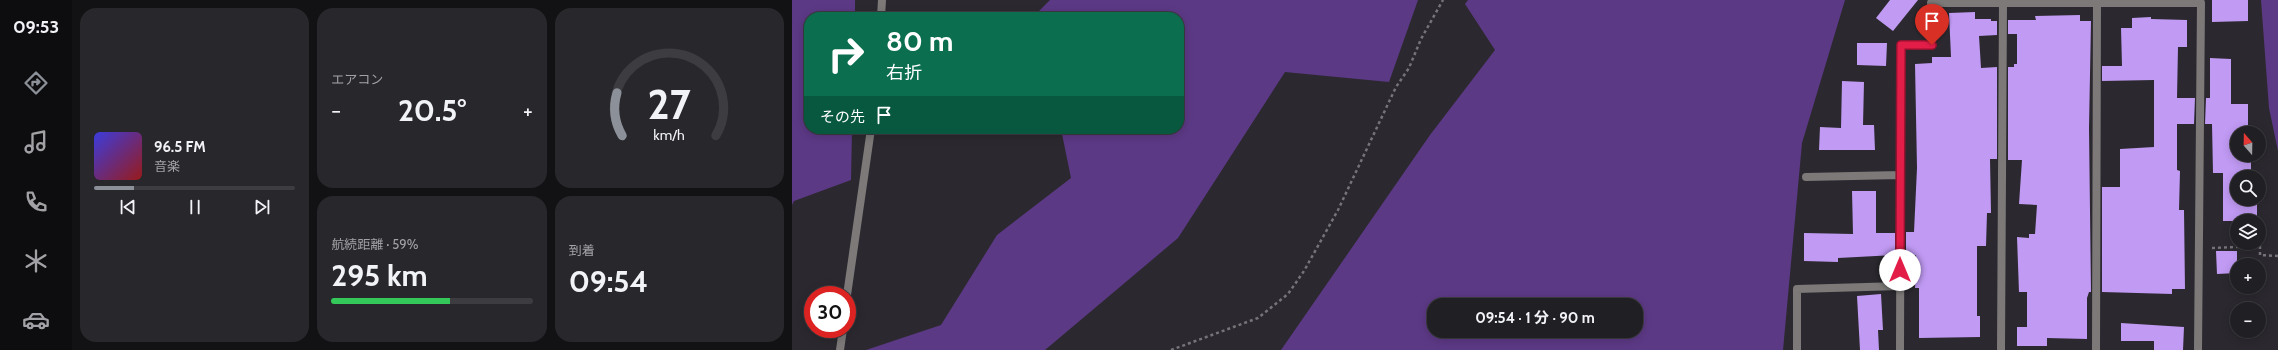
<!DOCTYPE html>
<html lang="ja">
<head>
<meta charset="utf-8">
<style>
  :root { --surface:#201f23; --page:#28272b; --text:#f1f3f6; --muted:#a2a2a6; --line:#3d3d41; --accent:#8c9099 }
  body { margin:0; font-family:Cabin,"Noto Sans JP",sans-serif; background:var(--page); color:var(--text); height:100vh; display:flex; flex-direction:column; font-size:15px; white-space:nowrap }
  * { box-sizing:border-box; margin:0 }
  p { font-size:13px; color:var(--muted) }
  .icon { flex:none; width:22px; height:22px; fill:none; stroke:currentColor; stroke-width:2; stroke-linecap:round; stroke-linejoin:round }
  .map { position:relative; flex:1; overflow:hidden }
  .panel { display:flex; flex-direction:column; gap:8px; padding:8px; background:#121113; width:720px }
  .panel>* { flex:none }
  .top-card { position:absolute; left:12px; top:12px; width:380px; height:122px; border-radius:16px; box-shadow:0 2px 10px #0003,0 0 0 1px var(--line); background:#0b6e4f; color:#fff; overflow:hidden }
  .needle { width:26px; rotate:340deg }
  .tools { position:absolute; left:1438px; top:126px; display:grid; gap:8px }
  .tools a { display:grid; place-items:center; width:36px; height:36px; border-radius:50%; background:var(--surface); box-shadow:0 2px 10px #0003,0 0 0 1px var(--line); font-size:20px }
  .speed { position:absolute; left:12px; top:286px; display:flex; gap:8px; font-size:20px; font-weight:700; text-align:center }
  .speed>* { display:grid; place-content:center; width:52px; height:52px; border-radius:50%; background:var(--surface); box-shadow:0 2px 10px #0003,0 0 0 1px var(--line); line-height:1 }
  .speed .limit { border:6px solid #d22; background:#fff; color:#111 }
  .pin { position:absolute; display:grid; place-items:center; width:34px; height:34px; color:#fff; margin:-41px -17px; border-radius:50% 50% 50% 0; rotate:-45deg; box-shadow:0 0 4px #0007 }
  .pin .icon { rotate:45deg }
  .me { position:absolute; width:44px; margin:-22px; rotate:0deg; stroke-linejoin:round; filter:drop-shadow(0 0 3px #0008) }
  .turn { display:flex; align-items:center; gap:14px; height:84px; padding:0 16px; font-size:18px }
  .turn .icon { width:52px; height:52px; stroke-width:2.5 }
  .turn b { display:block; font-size:28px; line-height:34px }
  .then { display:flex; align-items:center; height:38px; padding:0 16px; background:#0003; gap:8px; font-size:15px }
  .big { font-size:30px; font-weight:700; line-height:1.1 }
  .panel .widget { flex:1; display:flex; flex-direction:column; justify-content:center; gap:6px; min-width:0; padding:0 14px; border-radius:16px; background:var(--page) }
  .panel .dial { align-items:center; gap:0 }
  .dial svg { height:104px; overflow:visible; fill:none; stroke:var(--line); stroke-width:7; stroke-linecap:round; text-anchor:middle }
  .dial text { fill:var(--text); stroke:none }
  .song { display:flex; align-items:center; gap:12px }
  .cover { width:48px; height:48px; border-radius:6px; background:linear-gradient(135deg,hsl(240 70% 55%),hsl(0 70% 35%)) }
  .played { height:4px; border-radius:2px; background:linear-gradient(90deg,var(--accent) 20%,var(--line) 20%) }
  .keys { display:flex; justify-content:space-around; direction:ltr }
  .heat { display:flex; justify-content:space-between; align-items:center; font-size:22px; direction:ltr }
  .charge { height:6px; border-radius:3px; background:linear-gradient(90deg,#34c759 59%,var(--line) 0) }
  .panel .tiles { flex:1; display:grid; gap:8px; grid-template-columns:repeat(3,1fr) }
  .widget:first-child { grid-row:span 2 }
  .trip { position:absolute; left:635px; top:298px; width:216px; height:40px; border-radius:16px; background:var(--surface); box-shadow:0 2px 10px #0003,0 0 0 1px var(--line); font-weight:700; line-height:40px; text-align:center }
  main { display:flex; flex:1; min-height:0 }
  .menu { display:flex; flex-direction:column; width:72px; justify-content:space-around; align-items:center; background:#0d0c0e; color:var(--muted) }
  .menu .icon { width:28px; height:28px }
  .menu .active { color:var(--accent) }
  .menu b { font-size:18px; color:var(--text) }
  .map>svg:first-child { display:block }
  .green { fill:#5c3985; fill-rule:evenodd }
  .building { fill:#c09af3 }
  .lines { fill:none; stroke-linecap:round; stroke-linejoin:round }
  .path { stroke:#757479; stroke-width:2.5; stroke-dasharray:3 3; stroke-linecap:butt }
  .street { stroke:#7c7978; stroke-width:8 }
  .route-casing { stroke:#92132f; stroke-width:10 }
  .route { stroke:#e11d48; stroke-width:7 }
</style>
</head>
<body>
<main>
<nav class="menu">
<b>09:53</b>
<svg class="icon active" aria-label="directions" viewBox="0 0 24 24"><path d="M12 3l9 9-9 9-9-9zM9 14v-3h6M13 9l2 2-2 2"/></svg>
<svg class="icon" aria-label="music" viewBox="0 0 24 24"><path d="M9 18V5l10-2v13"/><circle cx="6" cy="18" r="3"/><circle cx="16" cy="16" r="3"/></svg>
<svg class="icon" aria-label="phone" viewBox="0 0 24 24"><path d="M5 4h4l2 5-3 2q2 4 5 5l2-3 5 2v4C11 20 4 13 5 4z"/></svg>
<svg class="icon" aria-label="climate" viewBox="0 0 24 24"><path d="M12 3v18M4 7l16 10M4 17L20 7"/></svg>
<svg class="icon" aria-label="car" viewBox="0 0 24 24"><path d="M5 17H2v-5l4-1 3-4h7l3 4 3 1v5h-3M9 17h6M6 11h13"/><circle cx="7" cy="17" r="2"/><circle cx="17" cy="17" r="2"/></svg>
</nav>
<section class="panel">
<div class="tiles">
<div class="widget">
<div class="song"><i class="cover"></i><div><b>96.5 FM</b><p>音楽</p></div></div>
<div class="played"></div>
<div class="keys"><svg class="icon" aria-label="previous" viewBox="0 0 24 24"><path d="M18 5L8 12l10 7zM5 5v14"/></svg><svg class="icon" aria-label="pause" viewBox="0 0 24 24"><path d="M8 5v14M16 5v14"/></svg><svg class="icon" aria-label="next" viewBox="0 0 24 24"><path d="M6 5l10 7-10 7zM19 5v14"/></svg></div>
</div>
<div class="widget"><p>エアコン</p>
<div class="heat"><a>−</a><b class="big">20.5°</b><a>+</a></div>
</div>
<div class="widget dial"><svg viewBox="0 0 100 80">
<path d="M14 69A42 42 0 1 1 86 69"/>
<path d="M14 69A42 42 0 0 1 10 36" stroke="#8c9099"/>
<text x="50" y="56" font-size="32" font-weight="700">27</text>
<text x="50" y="72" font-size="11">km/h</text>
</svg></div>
<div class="widget"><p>航続距離 · 59%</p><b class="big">295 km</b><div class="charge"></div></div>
<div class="widget"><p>到着</p><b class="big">09:54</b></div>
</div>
</section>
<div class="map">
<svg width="1486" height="350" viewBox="0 0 1486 350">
  <rect width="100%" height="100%" fill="#2b292f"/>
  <path class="green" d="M0 0H63V17H17V129H60L59 180 2 201 0 205Z
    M258 0H626L597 82 493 72 386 238 253 350H74L149 325 205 235 279 178 269 129H387V17H245L244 14Z
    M676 0H1053L1010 143 991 350H489L638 135 703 50 673 4ZM642 305H844V331H642Z
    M1469 0H1486V151L1477 108Z"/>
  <path class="building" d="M1098 0H1126L1101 31 1084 18Z
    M1420 0H1456V21L1420 22Z
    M1183 12V19H1199V21H1205V35L1187 36 1189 68 1205 67V159H1198L1199 213H1195L1194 246H1185V316H1188V337L1127 338V288H1123L1124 255H1114V232H1122L1125 168 1123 64 1140 63V57H1159L1157 13Z
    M1288 15V21H1299L1297 128 1299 292H1297L1295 298V339L1255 338V346H1225V327H1235V292H1227L1225 237 1237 238V234H1243L1245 205 1227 204 1230 160H1216V67H1222V64H1225V34H1216V20H1244L1243 16Z
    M1359 17V19L1395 20V47H1386L1385 98H1403L1402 124H1385V170L1388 171 1387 210H1392L1393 289H1380V294L1310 292V187H1328V149L1362 147V80L1310 81V66H1330L1329 28H1340V18Z
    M1065 43H1095L1094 66 1065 65Z
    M1418 58 1439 59V104H1456V133H1445V155H1459V177H1445V199L1465 200V221H1431V173H1421L1420 124H1413L1414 98H1418Z
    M1050 81 1072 82 1071 125H1082L1083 150H1027L1028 127 1049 128Z
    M1060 191H1084V233H1103V255L1046 258V262L1012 261V233L1061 234Z
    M1424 251H1445V273L1425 274Z
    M1089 294 1091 330H1086L1087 350H1068L1065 296Z
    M1329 323 1392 327 1391 350H1362V341H1329Z"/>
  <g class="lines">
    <path class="path" d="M1420 248 1468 246V255L1486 256
      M379 350 466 318 496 294 512 271 546 210 604 87 617 68 629 39 651 0"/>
    <path class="street" d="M89 17 90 0
      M1014 177 1108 175
      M55 295 79 129
      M48 350 51 329
      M1005 350V289L1108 286
      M1108 350 1109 45H1140L1139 3H1409L1406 350
      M1209 350 1211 3
      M1304 350 1305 3"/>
  </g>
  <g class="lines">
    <defs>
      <path id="route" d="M1108 270 1109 45H1140"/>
    </defs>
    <use href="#route" class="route-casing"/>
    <use href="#route" class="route"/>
  </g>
</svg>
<div class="tools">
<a><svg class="needle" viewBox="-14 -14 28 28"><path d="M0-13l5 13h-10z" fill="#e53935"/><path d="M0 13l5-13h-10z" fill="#a2a2a6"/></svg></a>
<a><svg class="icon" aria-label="search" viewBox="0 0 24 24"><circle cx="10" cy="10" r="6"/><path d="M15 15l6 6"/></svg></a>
<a><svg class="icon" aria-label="layers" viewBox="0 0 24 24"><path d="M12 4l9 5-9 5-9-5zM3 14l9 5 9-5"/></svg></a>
<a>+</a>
<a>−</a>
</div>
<div class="speed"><div class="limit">30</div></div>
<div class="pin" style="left:1140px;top:45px;background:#d93025"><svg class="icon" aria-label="arrive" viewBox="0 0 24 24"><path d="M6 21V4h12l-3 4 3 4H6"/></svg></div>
<svg class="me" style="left:1108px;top:270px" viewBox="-20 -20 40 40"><circle r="19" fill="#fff"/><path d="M0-13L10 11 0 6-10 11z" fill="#e11d48"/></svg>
<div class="trip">09:54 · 1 分 · 90 m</div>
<div class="top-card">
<div class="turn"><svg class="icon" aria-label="right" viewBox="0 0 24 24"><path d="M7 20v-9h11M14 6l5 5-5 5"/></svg><div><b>80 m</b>右折</div></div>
<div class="then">その先<svg class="icon" aria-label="arrive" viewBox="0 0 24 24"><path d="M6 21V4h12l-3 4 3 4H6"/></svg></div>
</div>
</div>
</main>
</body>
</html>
